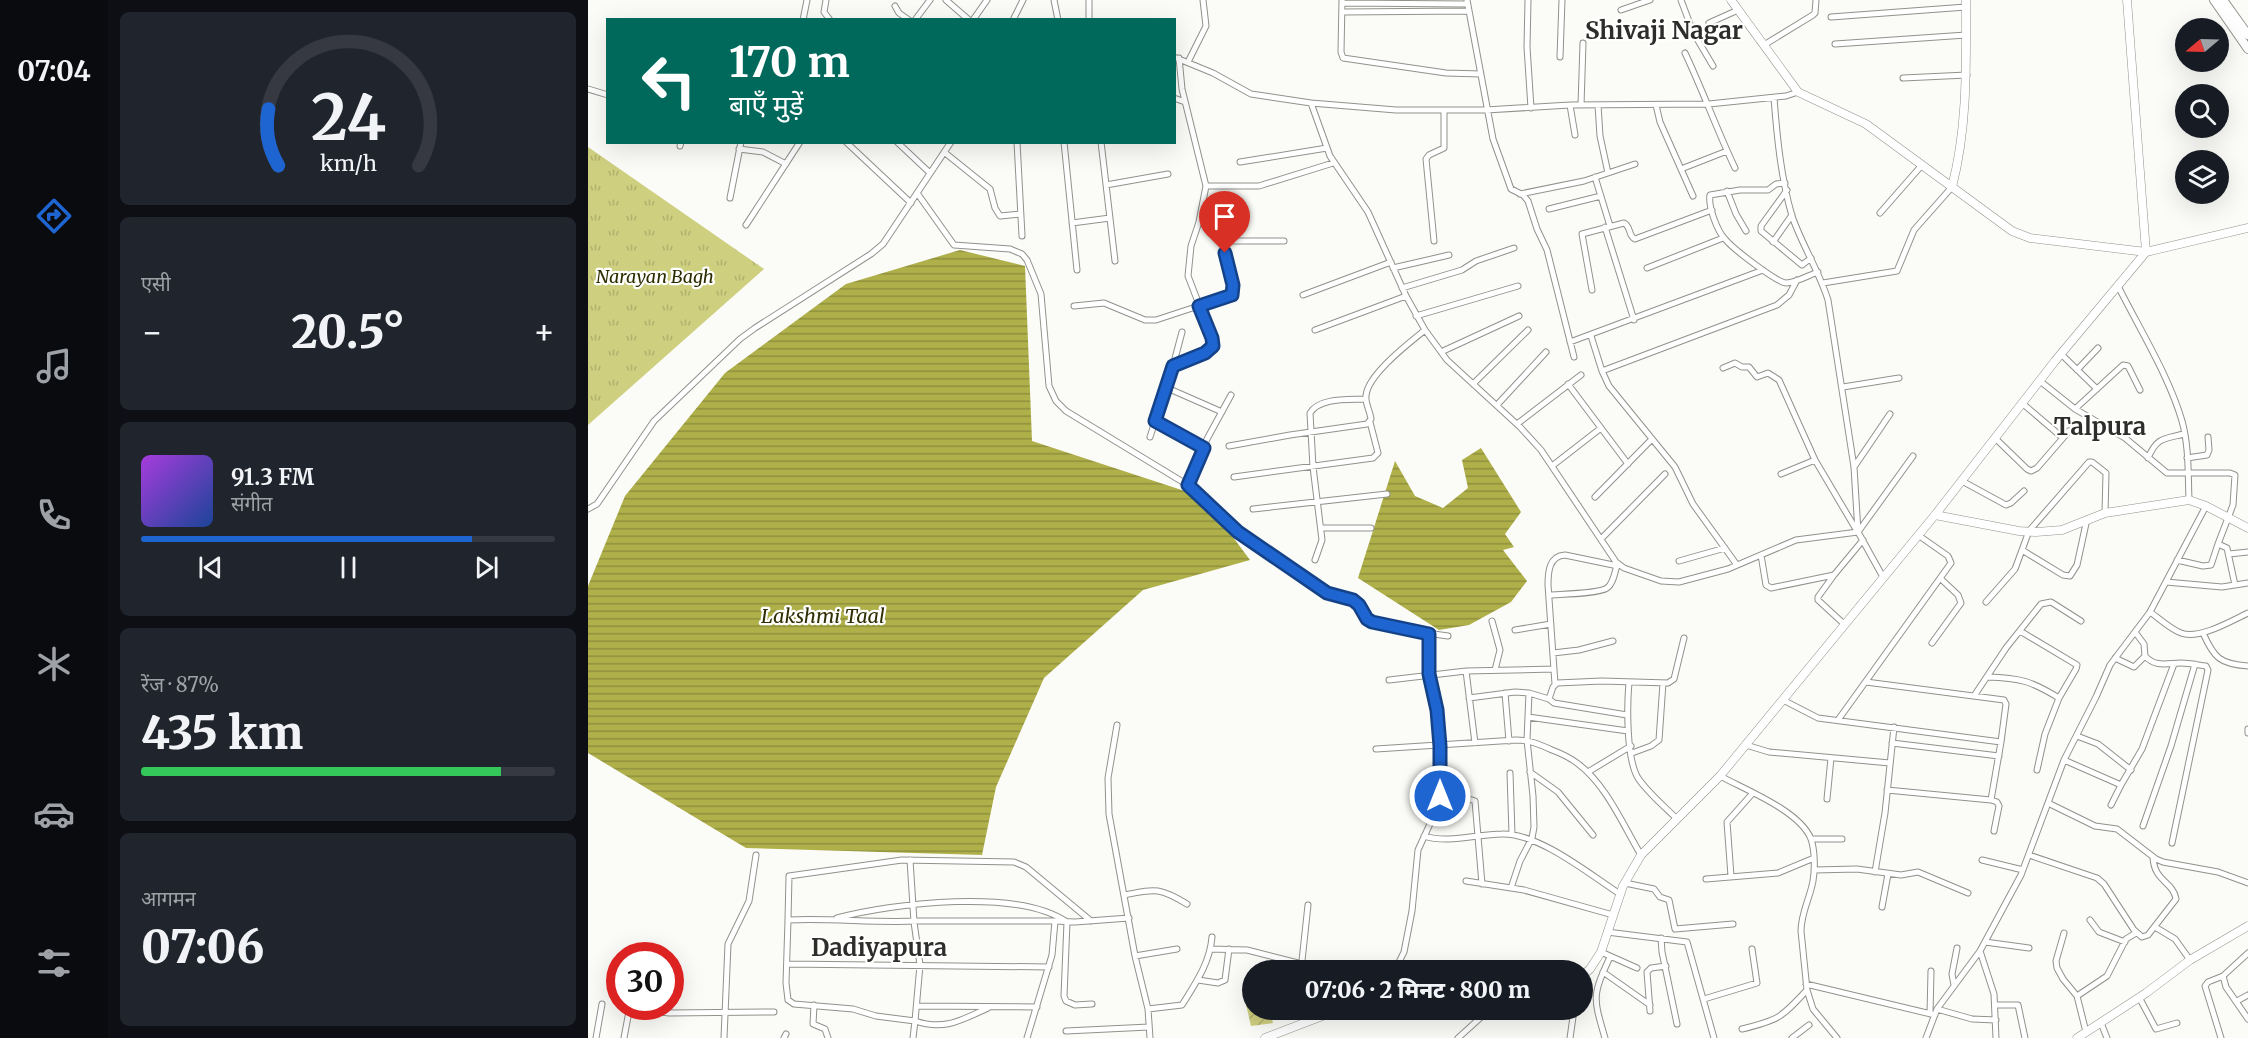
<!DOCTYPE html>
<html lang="hi">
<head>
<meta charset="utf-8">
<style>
  :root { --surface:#171b24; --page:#20242c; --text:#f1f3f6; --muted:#9ea1a6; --line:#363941; --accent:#1e65d1 }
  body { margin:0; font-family:Merriweather,"Noto Sans Devanagari",serif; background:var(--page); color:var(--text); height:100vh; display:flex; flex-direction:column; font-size:22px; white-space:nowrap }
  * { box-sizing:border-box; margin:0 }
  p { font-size:20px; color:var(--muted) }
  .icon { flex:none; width:33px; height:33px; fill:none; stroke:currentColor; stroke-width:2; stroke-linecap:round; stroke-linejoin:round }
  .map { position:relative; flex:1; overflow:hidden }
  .panel { display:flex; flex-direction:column; gap:12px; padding:12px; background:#0d0f14; width:480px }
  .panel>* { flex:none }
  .top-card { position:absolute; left:18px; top:18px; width:570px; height:126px; border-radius:0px; box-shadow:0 6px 24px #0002; background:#00695c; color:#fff; overflow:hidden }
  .needle { width:39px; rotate:251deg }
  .controls { position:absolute; left:1587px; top:18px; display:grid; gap:12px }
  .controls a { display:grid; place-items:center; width:54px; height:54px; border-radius:50%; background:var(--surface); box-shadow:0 6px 24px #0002; font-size:30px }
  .speed { position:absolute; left:18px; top:942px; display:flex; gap:12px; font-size:30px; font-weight:700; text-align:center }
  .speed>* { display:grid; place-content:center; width:78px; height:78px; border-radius:50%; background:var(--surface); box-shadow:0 6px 24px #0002; line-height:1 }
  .speed .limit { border:9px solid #d22; background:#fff; color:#111 }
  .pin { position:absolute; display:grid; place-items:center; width:51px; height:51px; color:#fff; margin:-62px -26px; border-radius:50% 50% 50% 0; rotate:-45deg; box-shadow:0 0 6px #0007 }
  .pin .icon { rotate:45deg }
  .me { position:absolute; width:66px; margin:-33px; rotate:0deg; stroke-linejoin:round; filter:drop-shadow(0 0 4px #0008) }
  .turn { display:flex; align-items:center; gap:21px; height:126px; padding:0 24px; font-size:27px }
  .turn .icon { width:78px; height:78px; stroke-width:2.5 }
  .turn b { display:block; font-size:42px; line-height:51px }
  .big { font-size:45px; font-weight:800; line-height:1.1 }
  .panel .tile { flex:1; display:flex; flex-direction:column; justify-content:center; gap:9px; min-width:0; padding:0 21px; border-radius:9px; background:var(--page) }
  .panel .dial { align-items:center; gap:0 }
  .dial svg { height:156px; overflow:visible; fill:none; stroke:var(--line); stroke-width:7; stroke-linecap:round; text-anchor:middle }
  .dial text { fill:var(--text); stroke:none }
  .song { display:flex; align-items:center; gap:18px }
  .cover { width:72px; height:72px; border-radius:9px; background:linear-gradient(135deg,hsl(280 70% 55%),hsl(220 70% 35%)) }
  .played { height:6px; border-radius:3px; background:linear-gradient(90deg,var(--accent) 80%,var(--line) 80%) }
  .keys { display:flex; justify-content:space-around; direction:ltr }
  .heat { display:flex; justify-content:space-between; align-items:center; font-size:33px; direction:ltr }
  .charge { height:9px; border-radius:4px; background:linear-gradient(90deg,#34c759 87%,var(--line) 0) }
  .trip { position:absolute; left:654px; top:960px; width:351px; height:60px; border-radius:30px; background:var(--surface); box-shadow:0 6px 24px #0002; font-weight:800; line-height:60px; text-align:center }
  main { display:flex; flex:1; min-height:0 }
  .tabs { display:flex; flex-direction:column; width:108px; justify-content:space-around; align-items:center; background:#090b0e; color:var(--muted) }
  .tabs .icon { width:42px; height:42px }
  .tabs .on { color:var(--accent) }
  .tabs b { font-size:27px; color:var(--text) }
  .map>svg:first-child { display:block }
  .park { fill:url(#park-tufts) }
  .garden { fill:url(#garden-furrows) }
  .water { fill:url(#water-rules) }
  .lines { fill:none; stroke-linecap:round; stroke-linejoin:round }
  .street-casing { stroke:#91918d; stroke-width:7 }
  .secondary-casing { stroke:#91918d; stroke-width:9 }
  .primary-casing { stroke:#91918d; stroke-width:10 }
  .street { stroke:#fff; stroke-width:5 }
  .secondary { stroke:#fff; stroke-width:8 }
  .primary { stroke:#fff; stroke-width:8 }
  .route-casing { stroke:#144288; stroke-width:15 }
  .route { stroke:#1e65d1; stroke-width:10 }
  .labels { text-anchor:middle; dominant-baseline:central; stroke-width:4.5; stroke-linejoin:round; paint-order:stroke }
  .park-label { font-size:18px; font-style:italic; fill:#2d2c00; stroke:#fffffe }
  .water-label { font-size:20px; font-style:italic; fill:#302f03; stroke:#fffffe }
  .district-label { font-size:24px; font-weight:bold; fill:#2d2d2b; stroke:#fffffe }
</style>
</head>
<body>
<main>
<nav class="tabs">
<b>07:04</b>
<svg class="icon on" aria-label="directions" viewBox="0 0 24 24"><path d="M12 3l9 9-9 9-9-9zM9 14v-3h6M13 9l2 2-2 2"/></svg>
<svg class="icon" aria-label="music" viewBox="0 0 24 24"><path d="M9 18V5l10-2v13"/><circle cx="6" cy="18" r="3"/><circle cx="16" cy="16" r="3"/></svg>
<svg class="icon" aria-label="phone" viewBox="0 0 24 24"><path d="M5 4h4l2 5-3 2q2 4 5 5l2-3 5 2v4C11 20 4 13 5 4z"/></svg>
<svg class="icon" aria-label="climate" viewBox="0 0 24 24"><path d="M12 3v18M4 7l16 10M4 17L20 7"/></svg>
<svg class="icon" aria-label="car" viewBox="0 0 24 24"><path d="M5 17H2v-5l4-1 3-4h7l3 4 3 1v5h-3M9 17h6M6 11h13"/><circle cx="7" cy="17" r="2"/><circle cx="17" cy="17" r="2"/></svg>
<svg class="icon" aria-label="filters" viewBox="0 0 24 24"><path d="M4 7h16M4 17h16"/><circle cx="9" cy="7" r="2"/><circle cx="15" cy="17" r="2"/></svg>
</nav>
<section class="panel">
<div class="tile dial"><svg viewBox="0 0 100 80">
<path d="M14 69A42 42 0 1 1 86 69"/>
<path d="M14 69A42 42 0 0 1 9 40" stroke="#1e65d1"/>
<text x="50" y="56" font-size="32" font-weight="700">24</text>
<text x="50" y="72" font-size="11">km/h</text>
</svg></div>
<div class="tile"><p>एसी</p>
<div class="heat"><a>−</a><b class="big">20.5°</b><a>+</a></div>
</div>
<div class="tile">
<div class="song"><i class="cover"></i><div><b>91.3 FM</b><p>संगीत</p></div></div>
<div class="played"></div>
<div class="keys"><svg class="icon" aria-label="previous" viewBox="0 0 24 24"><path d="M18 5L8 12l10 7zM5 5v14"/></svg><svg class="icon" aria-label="pause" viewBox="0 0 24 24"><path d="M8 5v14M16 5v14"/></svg><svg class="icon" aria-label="next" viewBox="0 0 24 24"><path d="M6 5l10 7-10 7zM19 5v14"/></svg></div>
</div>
<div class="tile"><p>रेंज · 87%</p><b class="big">435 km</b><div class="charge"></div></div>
<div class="tile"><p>आगमन</p><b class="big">07:06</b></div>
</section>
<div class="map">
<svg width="1660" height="1038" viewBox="0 0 1660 1038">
  <defs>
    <pattern id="park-tufts" width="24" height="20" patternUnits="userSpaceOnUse" patternTransform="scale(1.5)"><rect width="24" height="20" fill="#cecf7f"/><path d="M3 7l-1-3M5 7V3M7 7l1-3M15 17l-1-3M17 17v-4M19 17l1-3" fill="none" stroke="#b1b26e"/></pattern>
    <pattern id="garden-furrows" width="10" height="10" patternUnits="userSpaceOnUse" patternTransform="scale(1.5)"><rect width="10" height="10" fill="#cecf7f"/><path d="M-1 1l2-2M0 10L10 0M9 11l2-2" fill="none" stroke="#b1b26e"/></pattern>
    <pattern id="water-rules" width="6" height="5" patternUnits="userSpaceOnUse" patternTransform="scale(1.5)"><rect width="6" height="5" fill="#afb049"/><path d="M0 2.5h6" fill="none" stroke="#8f903d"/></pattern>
  </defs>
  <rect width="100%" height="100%" fill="#fbfbf7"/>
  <path class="park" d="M0 147 176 269 0 425Z"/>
  <path class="garden" d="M664 999V1010H682L685 1023 663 1026 657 1000Z"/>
  <path class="water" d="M372 250 437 266 444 441 615 497 662 560 555 590 456 678 408 787 394 855 158 848 0 753V586L37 496 137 373 258 284Z
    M893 448 933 512 917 534 926 547 915 550 939 581 923 602 881 625 851 630 770 578 807 461 827 496 855 508 880 488 874 460Z"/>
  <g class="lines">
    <defs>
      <path id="street" d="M238 0 236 12 242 20
        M358 0 381 20
        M466 0 470 20
        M754 0 753 52 755 58 858 73 893 74
        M879 0 905 139 923 189 935 195 940 201 949 229 959 250 986 357
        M940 0 939 47 943 108
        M1093 0 1105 32 1125 66
        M754 3 879 4
        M307 6 311 13 321 20
        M1033 10 1062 0
        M754 12 881 11
        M1243 17 1378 7
        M215 20 219 0
        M327 20 342 0
        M385 20 399 0
        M425 20 435 0
        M501 20V0
        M1121 23 1150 10
        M1247 44 1378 35
        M1176 45 1225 15 1227 13 1228 0
        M1097 53C1115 91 1129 130 1147 168
        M586 57 625 73 663 94 723 103 808 110H898L982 105 1121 104 1198 96 1210 92
        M972 57 974 0
        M600 62 618 26 615 0
        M1315 78 1379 75
        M0 89 20 95
        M586 98 597 102
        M1186 98C1189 137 1193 178 1204 216 1214 245 1231 271 1240 300L1266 467 1270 532 1295 577
        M723 103 742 156 780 212 818 296 837 330 859 360 932 427 953 450 1028 562 1036 568 1073 581 1091 582 1140 569 1208 540 1270 532 1325 456
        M982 105 987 135
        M993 105 995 43
        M1010 105 1012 136 1020 173
        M1068 105 1072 122 1105 196
        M258 142 323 203
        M309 142 342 173
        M429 142 434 236
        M476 142 489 270
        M513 142 527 261
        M92 146 93 142
        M151 149 175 152 198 164
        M356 152 402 189 407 208 412 216 432 214
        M652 162 739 148
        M1093 169 1139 151
        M1007 177 1022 226
        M1197 183 1188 184 1180 190H1152L1122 195C1120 206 1129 231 1137 239 1144 248 1188 282 1198 283 1208 283 1221 275 1230 272
        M518 185 580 174
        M618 186H671L745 163
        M1199 190 1173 226V231L1214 265 1223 258
        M1139 191 1148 214 1158 231
        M329 193 366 245 422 249 434 254 439 260 453 294 461 386 468 401 478 411 603 487 650 532 739 593 765 600 771 605 779 619 784 622 797 627 860 636
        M932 194 996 181 1047 164
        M142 198 153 142
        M961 209 1013 196
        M1292 213 1334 165
        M484 223 522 218
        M158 225 212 142
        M1017 227 1046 320
        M846 241 838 159 841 155 856 148V110
        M1185 242 1204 215
        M805 268 861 255
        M1059 268 1135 238
        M1235 283 1309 271 1326 230 1364 187
        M1530 286C1551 328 1581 376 1594 421 1601 446 1600 474 1601 500
        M814 288 874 270 888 261 926 248
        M1004 290 994 234 1036 223C1043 226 1040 236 1047 239L1124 210
        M715 295 803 262
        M486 306 516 303 557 320H568L644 295 645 284 636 248V243L639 241H696
        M828 316 930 286
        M727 330 818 296
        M1003 336 1014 371 1021 386 1087 467 1105 504 1149 565
        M982 342 1175 270
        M853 352 931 316
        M1473 354 1509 389
        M585 366 594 332
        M1135 368 1147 363 1154 367H1161L1169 377 1180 373 1191 380 1227 460 1269 531
        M1489 370 1510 348
        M1014 371 1189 305 1201 295 1209 280
        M1452 381 1487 409 1537 438 1579 473H1642L1647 475 1645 505 1630 544 1639 548 1647 585
        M885 384 940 330
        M980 384 1040 464
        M577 387 634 412
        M1255 387 1311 378
        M1434 403 1475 438
        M909 405 958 352
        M1487 409 1535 365 1540 366 1552 390
        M567 421 616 448
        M929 424 993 375
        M562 437 585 366 617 353 625 346 624 338 600 276 603 246 611 222 618 186 594 89 591 58
        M1407 438 1439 469 1443 471 1449 468 1481 431
        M641 446 702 435 779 424 783 419C782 411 777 403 778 396 779 375 821 343 837 330
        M1560 458C1569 437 1576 439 1596 434
        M1599 458 1619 455 1621 450 1620 437
        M964 466 1013 428
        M1266 467 1302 414
        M1193 474 1227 460
        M646 477 785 458 790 453 782 422
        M1374 481 1418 505 1423 503 1436 491
        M600 485 619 439 643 395
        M1007 497 1064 439
        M0 509 9 504 66 421 152 339 167 328 283 254 295 244 363 142
        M665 509 799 494
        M733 528H783
        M1013 539 1077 474
        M1434 550 1475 575 1482 576 1489 565 1499 519
        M1641 554 1660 552
        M1173 555 1178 585 1183 588 1246 575 1275 540
        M727 560 734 540 725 467 722 413C732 397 761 400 778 399
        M1589 560 1615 566 1623 565 1630 544
        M1091 561 1137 548
        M1246 575 1230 597V600L1256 624
        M1578 582 1634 587 1660 583
        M961 595C973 594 1010 594 1019 588 1025 584 1027 572 1029 565
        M1398 602 1427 569 1441 531 1501 462H1504L1518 473 1517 513
        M1562 612C1572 619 1582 629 1593 633 1611 640 1643 621 1660 613
        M904 621 912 650 907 670
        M927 630 963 624
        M1547 632 1556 644 1557 656C1568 668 1580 663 1593 663 1601 663 1610 665 1618 666L1620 670 1584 843
        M1615 633C1626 658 1632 664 1660 666
        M1344 643 1373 603 1370 595 1353 579
        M965 653 991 650 1025 641
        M1527 658 1546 667 1557 656
        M878 671 887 743
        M1399 677C1433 678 1443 681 1471 698L1488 669 1489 665 1432 631
        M801 680 878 671 966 669
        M1041 682C1039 705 1038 758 1050 778 1060 793 1076 806 1089 819
        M967 684 960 585C960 572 961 556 977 555L1030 566
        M917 693 921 741
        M1386 696 1418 648 1453 604 1463 602 1493 621
        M881 698 927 692 941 693 961 699 965 687 969 683 1014 681 1080 683 1086 679 1096 638
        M961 699 966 703 1039 715
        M1195 700 1230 718 1413 742 1418 704 1416 700 1278 682
        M940 717 1040 731
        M1250 720 1363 563 1360 556 1330 535
        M529 725 520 778 521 814 547 956 560 1009 562 1038
        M1660 733V729
        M1489 736 1510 744 1543 770
        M1304 743 1411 756
        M1158 745 1181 752 1302 763
        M788 749 928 740C941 740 951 744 964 750 972 753 981 757 989 763 1018 784 1035 825 1053 855
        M1044 753 1063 746 1071 740 1075 683
        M1476 760 1533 785 1523 805
        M1449 770 1457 734 1471 698
        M942 772 970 792 1005 835
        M1000 772 1043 746
        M922 773 924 834
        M1132 776C1158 790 1212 811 1223 839 1227 851 1227 869 1225 881 1222 898 1213 913 1213 931L1219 990 1225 1009 1249 1038
        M1533 785 1554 749 1586 664
        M1299 790 1403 800 1413 742
        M851 799H881L887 801 894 884
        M1239 799 1243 758
        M1403 800 1409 802 1411 806 1406 831
        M1460 803 1507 826 1529 829 1568 859 1575 862 1630 872 1660 883
        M1555 826 1583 746 1607 664
        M836 836C861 844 888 834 914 834 951 833 1001 874 1032 894
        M1223 839H1254
        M1441 855 1509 878 1516 884 1546 930 1554 937 1560 935 1588 899C1585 881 1566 882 1565 857
        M322 860 326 922 332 965 327 1021 288 1016 265 1009 206 1004 200 1000 198 983 200 920C243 918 286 923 329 921H467L487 922 541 918
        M1394 860 1435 870
        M1226 870 1269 869 1313 875 1330 872 1380 893
        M1287 872 1297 813 1306 727
        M1143 876 1139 822 1164 794
        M1118 879 1190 873 1226 858
        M878 881 936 890 1025 915
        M1037 883 1066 889 1072 897 1081 900 1087 929 1145 924
        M923 888 932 861 944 838 946 827 945 796 939 740 941 693
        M536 895C567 889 571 887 599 904
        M1294 907 1300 874
        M249 918C306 903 430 888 479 922L476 996 478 1001 487 1005 504 1004
        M200 920 201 876 314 860 426 862 438 867 503 921
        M1502 920 1511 932 1537 942
        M1567 927 1587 939 1602 960
        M1019 932 1099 942 1126 1038
        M1476 933 1468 961 1469 968 1475 979 1489 996 1498 1032
        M1073 938 1074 952 1089 1024
        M1397 942 1441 948
        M623 949 659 950 714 964 734 966 739 970
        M1392 951 1406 994 1408 1038
        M1013 952 1049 968
        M1660 953 1635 976 1638 987 1660 1019
        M547 956 589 949
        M199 964 461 967
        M713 970 720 905
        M796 970 811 962 816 952 824 911 830 850 847 813 854 788 848 710 841 674V634
        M1015 972 1062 1005
        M662 977H664
        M610 980 630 983 637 980 641 949
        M1218 984 1347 1015
        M1366 985 1364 974 1369 948
        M1489 996 1519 976 1538 939 1548 933
        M1551 997 1568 1029 1589 1023
        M1116 999 1169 983 1164 949
        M1649 1001 1660 995
        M226 1005 225 1024 237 1029 240 1038
        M1408 1005H1430L1437 1038
        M330 1006 449 1007
        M41 1008 81 1013 186 1012
        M560 1009 594 1005C607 984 622 963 624 937
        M1349 1009 1384 1019 1408 1020
        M716 1010 719 1022
        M1062 1011 1059 972 1063 968 1078 966
        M1342 1014 1343 971
        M1513 1023 1519 1038
        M1154 1029C1191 1020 1193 1018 1219 990
        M478 1031 561 1027
        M8 1038 14 1004
        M36 1038 42 1006
        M136 1038 140 944 161 901 168 855
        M196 1038 198 1034
        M325 1038 327 1021C357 1031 373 1020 400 1008
        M439 1038 464 955 467 921
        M870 1038 901 1010
        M982 1038 986 1010
        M1017 1038C1005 997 1004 996 1022 957
        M1204 1038 1221 1025
        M1338 1038 1349 1009 1392 951 1433 875 1476 760 1508 697 1522 665 1562 612 1618 506
        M1633 1038 1617 986 1620 982 1635 976"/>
      <path id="secondary" d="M1143 0 1210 92 1278 124 1424 231 1442 238 1558 252 1660 228
        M1364 187C1380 126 1378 63 1378 0
        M1347 515 1431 531 1448 532 1474 530 1517 513 1601 500 1618 506 1660 528
        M994 976 1002 969 1013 952 1035 886 1053 855 1132 776 1347 515 1467 361 1558 252 1539 0
        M677 1038 750 1010
        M1489 1038 1558 993 1602 960 1660 926"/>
      <path id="primary" d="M1626 0 1660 49
        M1635 0 1660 35"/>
    </defs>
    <use href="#street" class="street-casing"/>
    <use href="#secondary" class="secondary-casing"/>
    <use href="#primary" class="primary-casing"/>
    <use href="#street" class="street"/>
    <use href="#secondary" class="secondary"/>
    <use href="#primary" class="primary"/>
  </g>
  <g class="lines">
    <defs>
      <path id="route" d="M637 253 645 285 644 295 611 306 624 338 625 346 617 353 585 366 567 421 616 448 600 485 650 532 739 593 765 600 771 605 779 619 784 622 841 634V674L849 710 852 746V796"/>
    </defs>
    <use href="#route" class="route-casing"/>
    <use href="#route" class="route"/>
  </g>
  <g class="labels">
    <g class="park-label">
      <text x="67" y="276">Narayan Bagh</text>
    </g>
    <g class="water-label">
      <text x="235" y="615">Lakshmi Taal</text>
    </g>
    <g class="district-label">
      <text x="1076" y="30">Shivaji Nagar</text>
      <text x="1512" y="426">Talpura</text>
      <text x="291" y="947">Dadiyapura</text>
    </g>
  </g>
</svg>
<div class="controls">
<a><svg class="needle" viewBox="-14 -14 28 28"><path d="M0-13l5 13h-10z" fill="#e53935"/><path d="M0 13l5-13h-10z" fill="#9ea1a6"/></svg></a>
<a><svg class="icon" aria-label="search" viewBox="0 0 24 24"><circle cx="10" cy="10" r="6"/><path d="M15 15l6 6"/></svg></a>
<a><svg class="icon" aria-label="layers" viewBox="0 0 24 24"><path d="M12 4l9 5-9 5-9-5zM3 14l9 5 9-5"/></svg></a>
</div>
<div class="speed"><div class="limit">30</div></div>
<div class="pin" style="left:637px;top:253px;background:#d93025"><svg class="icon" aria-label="arrive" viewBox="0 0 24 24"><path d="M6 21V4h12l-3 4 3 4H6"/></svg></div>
<svg class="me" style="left:852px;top:796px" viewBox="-20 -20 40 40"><circle r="17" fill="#1e65d1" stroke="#fff" stroke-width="3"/><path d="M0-11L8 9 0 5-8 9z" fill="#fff"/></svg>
<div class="trip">07:06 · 2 मिनट · 800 m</div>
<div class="top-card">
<div class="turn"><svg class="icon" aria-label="left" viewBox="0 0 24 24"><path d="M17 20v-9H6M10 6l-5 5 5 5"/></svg><div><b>170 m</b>बाएँ मुड़ें</div></div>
</div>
</div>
</main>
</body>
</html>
